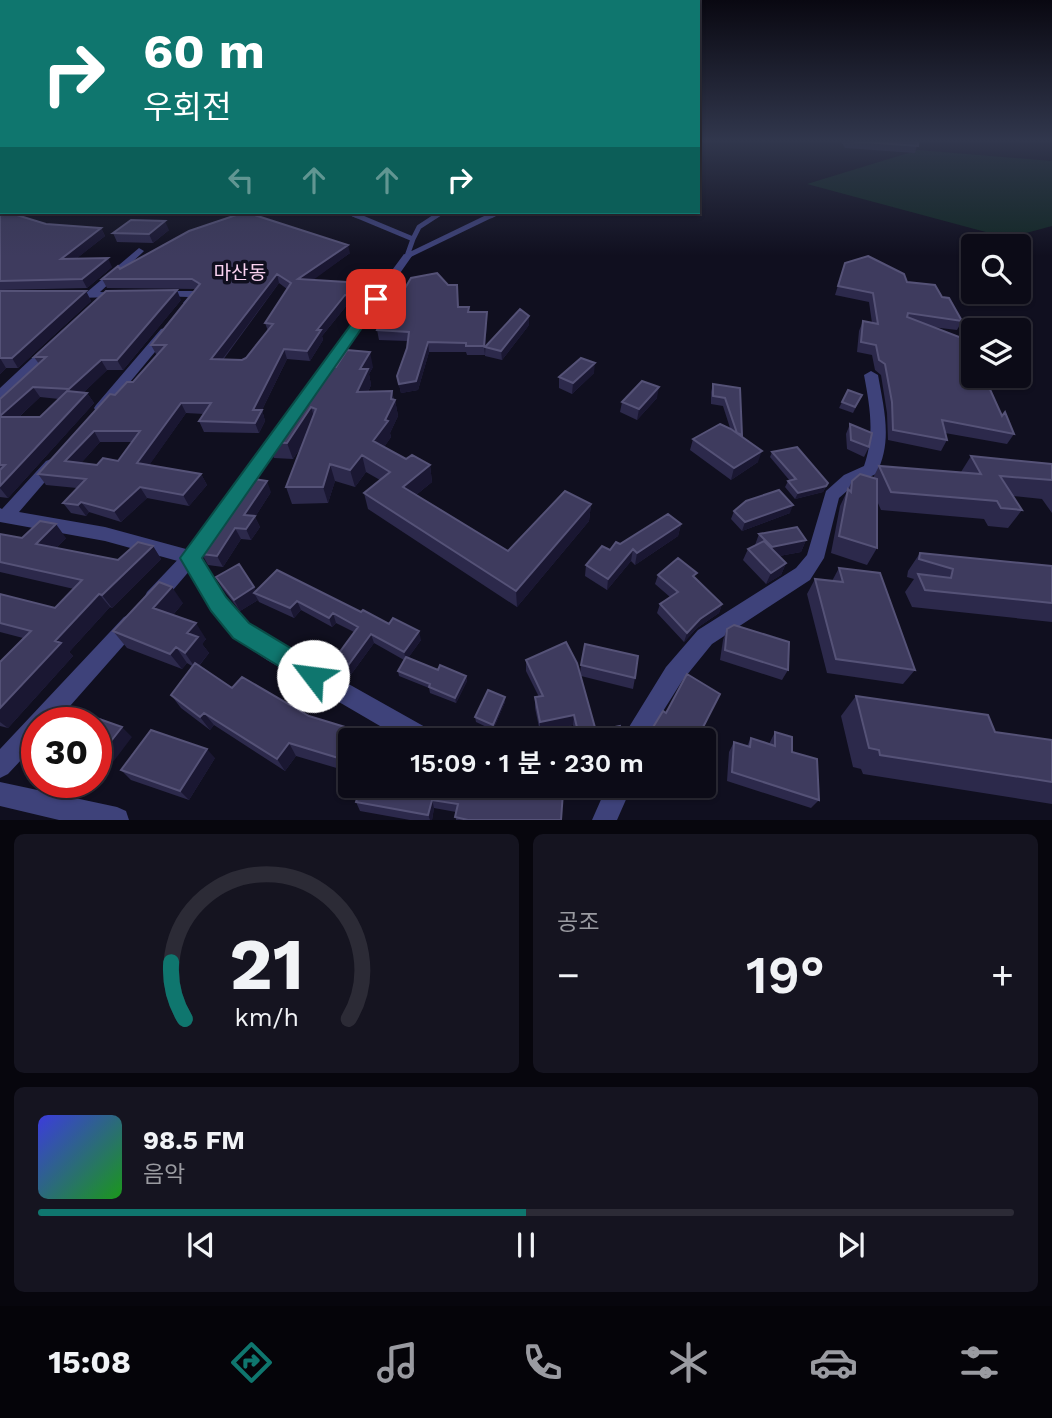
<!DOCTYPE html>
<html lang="ko">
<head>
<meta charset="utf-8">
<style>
  :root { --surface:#0c0b17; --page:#151420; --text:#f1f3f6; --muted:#9a9ba1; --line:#2c2b36; --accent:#0f766e }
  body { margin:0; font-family:"Work Sans","Noto Sans KR",sans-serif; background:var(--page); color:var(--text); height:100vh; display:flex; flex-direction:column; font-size:26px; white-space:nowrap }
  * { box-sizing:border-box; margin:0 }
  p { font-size:23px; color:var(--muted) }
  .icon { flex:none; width:38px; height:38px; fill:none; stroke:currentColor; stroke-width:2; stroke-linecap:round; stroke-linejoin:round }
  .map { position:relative; height:820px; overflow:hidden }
  .panel { display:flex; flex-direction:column; gap:14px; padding:14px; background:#07060d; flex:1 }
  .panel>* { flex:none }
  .guide { position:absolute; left:0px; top:0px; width:700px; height:214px; box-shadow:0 2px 5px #0004,0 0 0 2px var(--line); background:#0f766e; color:#fff; overflow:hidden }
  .fabs { position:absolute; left:961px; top:234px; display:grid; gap:14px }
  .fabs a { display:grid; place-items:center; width:70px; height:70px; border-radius:7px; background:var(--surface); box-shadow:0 2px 5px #0004,0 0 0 2px var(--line); font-size:35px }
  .speed { position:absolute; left:21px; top:707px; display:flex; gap:14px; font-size:35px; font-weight:700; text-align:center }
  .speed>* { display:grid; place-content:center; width:91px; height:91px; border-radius:50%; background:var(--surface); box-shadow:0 2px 5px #0004,0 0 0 2px var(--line); line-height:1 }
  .speed .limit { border:10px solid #d22; background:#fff; color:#111 }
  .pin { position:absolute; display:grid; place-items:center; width:60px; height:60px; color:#fff; margin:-30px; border-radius:14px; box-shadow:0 4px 10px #0006 }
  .me { position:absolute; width:77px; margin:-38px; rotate:300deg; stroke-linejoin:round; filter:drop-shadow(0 0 5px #0008) }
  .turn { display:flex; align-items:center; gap:24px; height:147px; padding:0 28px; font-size:32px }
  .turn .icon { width:91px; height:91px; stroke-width:2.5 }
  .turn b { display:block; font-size:49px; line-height:60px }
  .lanes { display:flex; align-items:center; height:66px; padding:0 28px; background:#0003; justify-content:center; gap:35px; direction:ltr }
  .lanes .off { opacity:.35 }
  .big { font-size:52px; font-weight:600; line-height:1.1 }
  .panel .card { flex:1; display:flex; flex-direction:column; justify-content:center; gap:10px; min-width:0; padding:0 24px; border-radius:10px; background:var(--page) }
  .panel .dial { align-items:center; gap:0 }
  .dial svg { height:182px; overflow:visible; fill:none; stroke:var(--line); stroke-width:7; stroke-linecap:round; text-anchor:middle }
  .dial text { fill:var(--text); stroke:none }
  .song { display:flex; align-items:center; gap:21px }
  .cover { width:84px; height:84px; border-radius:10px; background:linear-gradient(135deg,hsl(240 70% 55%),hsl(120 70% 35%)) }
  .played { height:7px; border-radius:4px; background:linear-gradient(90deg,var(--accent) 50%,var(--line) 50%) }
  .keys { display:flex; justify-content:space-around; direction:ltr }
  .heat { display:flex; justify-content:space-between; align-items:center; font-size:38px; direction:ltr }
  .panel .tiles { flex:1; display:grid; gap:14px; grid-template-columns:1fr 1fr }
  .card:last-child { grid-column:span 2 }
  .trip { position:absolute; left:338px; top:728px; width:378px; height:70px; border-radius:7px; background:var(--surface); box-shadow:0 2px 5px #0004,0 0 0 2px var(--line); font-weight:600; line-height:70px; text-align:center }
  .tabs { display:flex; height:112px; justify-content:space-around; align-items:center; background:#050409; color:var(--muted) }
  .tabs .icon { width:49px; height:49px }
  .tabs .current { color:var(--accent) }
  .tabs b { font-size:32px; color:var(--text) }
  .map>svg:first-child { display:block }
  .green { fill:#122825 }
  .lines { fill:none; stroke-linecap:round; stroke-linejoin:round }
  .service-far1 { stroke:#3e427a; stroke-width:4.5 }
  .service { stroke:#3e427a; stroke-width:5 }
  .minor { fill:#3e427a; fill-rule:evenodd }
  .tertiary { fill:#3e427a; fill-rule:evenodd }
  .wall { fill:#2c294b; fill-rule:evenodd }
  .shaded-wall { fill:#1a1732 }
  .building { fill:#3e3b5e; stroke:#555277; stroke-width:2; fill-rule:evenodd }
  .route { fill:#0f766e; stroke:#0a4d48; stroke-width:2 }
  .labels { text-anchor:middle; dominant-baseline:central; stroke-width:7; stroke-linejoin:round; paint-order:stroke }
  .far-quarter-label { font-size:19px; fill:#fbd3f1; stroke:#100f1f }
</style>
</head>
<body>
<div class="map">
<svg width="1052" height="820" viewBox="0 0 1052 820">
  <rect width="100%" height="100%" fill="#100f1f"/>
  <path class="green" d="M918 150 1052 161V226L1008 238 807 184Z"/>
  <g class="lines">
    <path class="service-far1" d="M348 212 357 216
      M436 216 442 212
      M491 216 499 212"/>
    <path class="service" d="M353 214 413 239 407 256
      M413 239 419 227 439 214
      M407 256 494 214"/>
    <path class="minor" d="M139 248 144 251 142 253 100 292 125 293V297L71 298 66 295 71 292H87Z
      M162 291H196L201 294 193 305 189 306 183 303 188 297 158 296 157 294Z
      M165 328 171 332 169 335 106 411H96L94 408 96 405 161 329Z
      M50 344 54 345 56 348 54 351 5 398 0 399V388L46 345Z
      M871 371 878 375C884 409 893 442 876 474L856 483 839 498 824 558 810 580 712 644 682 681 645 740H621L666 667 698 630 796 568 807 555 826 491 844 475 864 466C875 435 870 407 864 375Z
      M51 459 56 461 59 465 56 469 19 512 105 527 197 552 225 598 248 624 281 646 434 732 437 740H404L267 660 234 638 211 610 185 563 105 541 0 522V508L2 509 46 461Z
      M607 786H632L617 820H592Z"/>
    <path class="tertiary" d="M404 254 412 256 319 389H309L307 386 309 383Z
      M280 428 287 433 197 562 161 604 154 606 147 604 144 598 147 592 185 552 275 430Z
      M131 614 138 617 141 623 138 629 55 723H37V743L8 774 0 778V749L124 617Z
      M0 782 117 807 126 811 129 820H59L0 806Z"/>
  </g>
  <path class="wall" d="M841 141H918L915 153 845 148Z
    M0 209 46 224 101 228 105 236 77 258 112 267 87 288 0 290Z
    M169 230 153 243 117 242 113 233Z
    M350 253 312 280 364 292 355 305H347L322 336 323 340 310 361 287 359 262 410 265 421 259 433 204 432 199 421 204 414 186 413 149 465 201 474 207 485 189 506 147 498 121 522 89 512 86 516 71 513 63 503 77 488 46 485 38 474 115 395 133 382 158 355 156 354 151 345 196 289 107 288 102 279 120 269ZM279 283 287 289 265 323 268 331 246 358 242 360H223ZM100 442H132L118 461 97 465 81 463Z
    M845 263 907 282 942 297 962 321 957 330 932 327 1002 416 1014 434 1007 444 945 433 947 440 941 451 888 440 887 413 881 375 875 370 872 355 857 352 859 331 863 321 872 323 869 302 835 295Z
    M0 291H86L91 301 18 368H6L0 374Z
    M401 295 458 307 487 321 485 346 529 325 502 360 485 356V354V355H467L466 352H429L418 390 401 393 397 376 407 348 408 341 379 340 377 330Z
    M181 300 123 370H107L84 392 87 393 94 403 8 498 0 497V399L39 364 34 357ZM40 397 59 399 40 417H19Z
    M373 367 369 374 371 385 368 392 392 391 394 400H395L398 416 390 433 391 437 384 447 406 459 430 465 432 482 416 495 508 551 591 504 589 521 517 607 368 509 364 493 380 480 366 472 355 487 335 481 328 503 292 504 286 487 303 444 293 459 274 458 268 442 305 395Z
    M594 373 572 394 559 388V377Z
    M713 384 740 388 741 436 758 462 731 480 690 450 693 439 730 428 723 406 711 404V392Z
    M848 390 862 395 853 413 839 408Z
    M657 398 637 420 620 412 622 402Z
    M850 424 869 447 864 457 847 449 846 434Z
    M772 452 828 483 823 492 795 499 785 487 788 481H790L770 457Z
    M971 456 1052 464V513L1042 499 1013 496 1022 510 1008 528 988 526 984 519 881 510 877 501V548L867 565 831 553 840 506 852 481 873 478 879 466 961 472Z
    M271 492 255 517 260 527 251 540 241 539 223 567 208 565 199 549Z
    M734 511 790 513 742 531 731 519Z
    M681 524 678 536 635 565 631 561 607 590 585 576 586 565 610 550 620 544Z
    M0 534 22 538H66L56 548 118 560 153 546 161 559 112 608 110 607 69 652 73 656 8 728 0 726V662L23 638 0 632V594L55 608 74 589 0 572Z
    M759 534 806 540 801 552 779 556 786 563 781 575 766 584 743 560 748 549 755 545Z
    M920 553 1052 566V622L912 607 905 592 914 579 907 577 908 571Z
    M839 568 915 670 903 684 827 673 807 594 815 579 832 581Z
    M658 575 696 578 722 604 719 613 697 628 684 642 657 613 660 604 670 597 655 584Z
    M216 577 254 587 256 591 361 612 421 640 408 658 438 670 466 676 467 681 456 703 430 693 429 688 399 676 398 671 404 660 374 643 347 680 334 673 331 664 354 632 336 623 332 627 301 610 294 618 259 602 258 600 240 611 222 588Z
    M183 603 173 615 206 639 202 644 209 653 199 666 232 688 309 716 358 731 362 740H350V772L296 756 285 771 214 725 210 730 181 708 171 695 192 666 187 663 182 669 127 648 113 631Z
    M727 629 788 670 782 680 720 660 723 640Z
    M526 660 580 674 581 665 635 678 633 689 581 676 596 731 624 740H577L573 725 540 732 535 708V697H539L526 671Z
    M856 696 995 732 1052 740V804L863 774 861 769 853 767 841 716Z
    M505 697V702L493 730 476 722 475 717Z
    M715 704 697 740H688L685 738 650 732 666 713Z
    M775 732 792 752 819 800 811 808 727 781 729 752 734 742 747 746 751 738 769 744Z
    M215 758 189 800 131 780 121 770Z
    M361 786 561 820H456V812L434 808 432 820H410L360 811 356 802Z"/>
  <path class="shaded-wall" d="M0 189H2V198L0 199Z
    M165 221 169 230 153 243 149 234Z
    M101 228 105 236 66 267 61 259Z
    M348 245 350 253 301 289 298 279Z
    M108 258 112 267 87 288 82 279Z
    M277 274 279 283 215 369 211 359Z
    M362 283 364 292 355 305 353 296Z
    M177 290 181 300 123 370 117 360Z
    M86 291 91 301 18 368 12 358Z
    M345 295 347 305 322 336 323 340 310 361 307 351 317 330Z
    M487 312V321L485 355 484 346Z
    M529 316V325L502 360 501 351Z
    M428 342 429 352 418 390 401 393 399 384Z
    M284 349 287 359 262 410 265 421 259 433 255 423 253 410Z
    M370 352 373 367 369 374 371 385 361 408 357 392 360 369Z
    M0 358 6 368 0 374Z
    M101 360 107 370 76 400 69 389Z
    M595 363 594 373 572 394 573 383Z
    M33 387 40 397 7 428 0 416Z
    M659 387 657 398 637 420 639 409Z
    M392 391 394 403 395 400 398 416 390 433 391 437 377 457 373 441 391 399Z
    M87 393 94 403 8 498 0 488V486Z
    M181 403 186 413 143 474 137 463Z
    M311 407 316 423 293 459 287 443Z
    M94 431 100 442 73 472 65 461Z
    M762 451 758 462 731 480 734 468Z
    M362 455 366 472 355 487 350 470Z
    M330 464 335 481 328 503 323 487Z
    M430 465 432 482 406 503 403 487Z
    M201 474 207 485 189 506 183 495Z
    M267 481 271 492 255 517 260 527 251 540 246 529 244 515Z
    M826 486 823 492 795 499 798 493Z
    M140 487 147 498 121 522 114 511Z
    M81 502 89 512 86 516 78 505Z
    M591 504 589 521 517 607 516 591Z
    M793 505 790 513 742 531 745 522Z
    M56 524 66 538 47 557 36 544Z
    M681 524 678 536 635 565 637 553Z
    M235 528 241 539 223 567 217 556Z
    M806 540 801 552 768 558 772 547Z
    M153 546 161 559 112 608 102 595Z
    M633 549 631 561 607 590 608 579Z
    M786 563 781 575 766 584 771 573Z
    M172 587 183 603 165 624 153 608Z
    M254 587 257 594 254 593 258 600 240 611 234 600Z
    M99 594 110 607 69 652 73 656 8 728 0 722V708L55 641Z
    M297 601 301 610 294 618 290 608Z
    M722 604 719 613 697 628 684 642 687 633 700 619Z
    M333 613 336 623 332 627 329 618Z
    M196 623 206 639 202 644 209 653 196 669 185 653 187 633Z
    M419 631 421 640 406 661 404 652Z
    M371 634 374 643 347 680 344 671Z
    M176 647 187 663 182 669 170 654Z
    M466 676 467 681 456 703 455 698Z
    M505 697V702L493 730V725Z
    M204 713 214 725 210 730 200 717Z
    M574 715 573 725 540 732V722Z
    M122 727 132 737 101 778 96 774V760Z
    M358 731 362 740H354Z
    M289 743 296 756 285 771 277 759Z
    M207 749 215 758 189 800 180 791Z
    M350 750V770L345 760Z
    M432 800 434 808 432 820H430L428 815Z"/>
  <path class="building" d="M851 141H918V146Z
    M0 153 2 159V189H0Z
    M0 209 2 210V212H7L46 224 101 228 61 259 108 258 82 279 0 281Z
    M245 212 348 245 298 279 362 283 353 296 345 295 317 330H321L307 351 284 349 253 410H262L255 423 199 421 211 403H181L137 463 201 474 183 495 140 487 114 511 81 502 78 505 63 503 86 479 38 474 110 394 115 395 127 382H133L166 345H151L200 284 192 279H102L118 266 120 269 189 231ZM277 274 291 283 265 323 273 324 246 358 242 360 211 359ZM94 431H140L118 461 103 458 97 465 65 461Z
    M131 220 165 221 149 234 113 233Z
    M868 256 904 274 907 282 935 285 942 297 949 298 962 321 908 313 907 317 967 340 973 353V376H984L1002 416 1005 412 1014 434 942 420 947 440 893 430 892 402 885 364 879 360 876 345 861 342 863 321 878 324 873 293 838 286 845 263Z
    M437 273 448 285H457L458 307H469L468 312H487L484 346H466V343L428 342 416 381 399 384 397 376 407 348 409 332 377 330 394 294 401 295 411 278Z
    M177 290 117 360H101L69 389 33 387 0 416V399L46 357H34L106 291Z
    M0 291H86L12 358H0Z
    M520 309 529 316 501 351 485 347Z
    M347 350 370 352 360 369H368L357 392 392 391 391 399 395 400 385 420 388 421 373 441 406 459 412 455 430 465 403 487 508 551 565 491 591 504 516 591 364 493 390 472 362 455 350 470 330 464 323 487H286L316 409 311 407 287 443 268 442 302 394 305 395 319 372H325L329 367H336Z
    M581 358 595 363 573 383 559 377Z
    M642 381 659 387 639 409 622 402Z
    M713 384 740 388 742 435 737 433 725 398 713 396Z
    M848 390 862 395 855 407 842 402Z
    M67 391 87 393 0 486V470L5 465H0V417H40Z
    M720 424 731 429 762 451 734 468 693 439Z
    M850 424 872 433 869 447 851 440Z
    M797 447 828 483 826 486 798 493 788 481 796 479 772 452Z
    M971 456 1052 464V480L1000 476 1022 510 1001 508 997 501 891 492 879 466 981 474Z
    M860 474 877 479V548L839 536 848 489 851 492 852 481Z
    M247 478 267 481 244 515 255 516 246 529 235 528 217 556 202 554 199 549Z
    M779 490 793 505 745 522 734 511 746 501Z
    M668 514 681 524 637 553 633 549 608 579 586 565 602 546 610 550 616 542 620 544Z
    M40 521 56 524 36 544 118 560 138 542 153 546 102 595 99 594 55 641 61 643 0 708V662L31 631 0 623V594L55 608 82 580 0 562V534L22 538Z
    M797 527 806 540 772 547 759 534Z
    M764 541 786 563 771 573 748 549Z
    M920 553 1052 566V603L925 590 918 574 951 578 953 569 919 559Z
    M678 558 697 573 693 576 722 604 700 619 687 633 660 604 678 592 658 575Z
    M239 564 254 587 234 600 216 577Z
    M839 568 880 573 915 670 836 659 815 579 843 582Z
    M277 570 361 612 363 610 389 624 393 618 419 631 404 652 371 634 344 671 331 664 358 627 333 613 329 618 297 601 290 608 254 593Z
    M159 582 172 587 153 608 196 623 187 633 198 637 185 653 176 647 170 654 113 631Z
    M734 625 789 642 788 670 725 650 727 629Z
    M566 642 577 663 596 731 620 726 624 740H580L574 715 540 722 535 697 543 696 526 660Z
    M585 644 638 656 635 678 581 665Z
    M406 657 438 670 440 665 466 676 455 698 429 687 430 684 398 671Z
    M195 663 232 688 242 677 309 716 358 731 354 740H350V750L345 760 289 743 277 759 204 713 200 717 171 695Z
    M687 674 720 694 699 735 689 729 683 740H639L643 733 650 732 663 711 666 713Z
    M488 690 505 697 493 725 475 717Z
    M856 696 988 715 995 732 1052 740V782L880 755 879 750 869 748Z
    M71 709 122 727 96 760V723H59Z
    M151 730 207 749 180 791 121 770Z
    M775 732 792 737V752L817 759 819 800 732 772 734 742 750 747 751 738 775 746Z
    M361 786H523L563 792 561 820H468L455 817 458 804 432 800 428 815 356 802Z"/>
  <linearGradient id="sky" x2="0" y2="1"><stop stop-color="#090811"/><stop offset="0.55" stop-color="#31374d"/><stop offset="1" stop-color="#31374d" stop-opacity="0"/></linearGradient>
  <rect width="1052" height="256" fill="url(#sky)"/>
  <path class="route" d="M376 295 382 299 202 558 226 597 249 623 322 667 326 676 322 684 313 687 233 638 211 611 180 558 372 296Z"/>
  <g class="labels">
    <g class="far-quarter-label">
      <text x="240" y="272">마산동</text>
    </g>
  </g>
</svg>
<div class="fabs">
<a><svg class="icon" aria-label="search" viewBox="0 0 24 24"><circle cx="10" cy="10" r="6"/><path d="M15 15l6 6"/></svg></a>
<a><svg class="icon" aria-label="layers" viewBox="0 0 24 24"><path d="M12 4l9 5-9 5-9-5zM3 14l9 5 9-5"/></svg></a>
</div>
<div class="speed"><div class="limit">30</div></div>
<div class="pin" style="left:376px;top:299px;background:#d93025"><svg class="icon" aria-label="arrive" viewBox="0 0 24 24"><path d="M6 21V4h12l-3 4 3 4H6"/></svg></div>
<svg class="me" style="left:313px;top:676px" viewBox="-20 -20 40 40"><circle r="19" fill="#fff"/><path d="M0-13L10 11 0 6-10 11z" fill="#0f766e"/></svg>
<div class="trip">15:09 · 1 분 · 230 m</div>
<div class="guide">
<div class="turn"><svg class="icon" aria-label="right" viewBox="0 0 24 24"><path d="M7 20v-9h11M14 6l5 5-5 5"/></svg><div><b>60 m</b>우회전</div></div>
<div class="lanes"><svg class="icon off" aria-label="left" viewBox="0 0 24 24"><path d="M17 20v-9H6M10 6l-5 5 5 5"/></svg><svg class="icon off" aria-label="ahead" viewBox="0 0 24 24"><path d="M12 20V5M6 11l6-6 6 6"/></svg><svg class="icon off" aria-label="ahead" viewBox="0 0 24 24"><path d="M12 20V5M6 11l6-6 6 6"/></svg><svg class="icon" aria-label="right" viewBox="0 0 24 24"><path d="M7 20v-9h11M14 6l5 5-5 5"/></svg></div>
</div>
</div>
<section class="panel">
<div class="tiles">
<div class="card dial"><svg viewBox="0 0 100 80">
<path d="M14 69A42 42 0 1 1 86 69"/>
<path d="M14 69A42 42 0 0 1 8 44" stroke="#0f766e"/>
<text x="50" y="56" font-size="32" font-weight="700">21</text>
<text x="50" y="72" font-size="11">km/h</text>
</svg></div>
<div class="card"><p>공조</p>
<div class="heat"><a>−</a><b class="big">19°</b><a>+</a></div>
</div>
<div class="card">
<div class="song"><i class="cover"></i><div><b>98.5 FM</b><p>음악</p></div></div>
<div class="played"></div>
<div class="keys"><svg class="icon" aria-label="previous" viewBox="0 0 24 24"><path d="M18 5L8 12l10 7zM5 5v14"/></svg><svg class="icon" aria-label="pause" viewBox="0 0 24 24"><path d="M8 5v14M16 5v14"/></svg><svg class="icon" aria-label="next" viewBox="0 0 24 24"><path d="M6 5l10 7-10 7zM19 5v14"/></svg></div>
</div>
</div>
</section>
<nav class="tabs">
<b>15:08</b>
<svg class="icon current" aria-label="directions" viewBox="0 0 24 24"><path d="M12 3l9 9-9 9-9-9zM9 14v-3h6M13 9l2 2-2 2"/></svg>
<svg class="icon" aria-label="music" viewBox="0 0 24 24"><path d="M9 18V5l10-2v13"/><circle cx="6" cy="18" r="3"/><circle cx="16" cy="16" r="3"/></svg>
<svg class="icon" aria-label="phone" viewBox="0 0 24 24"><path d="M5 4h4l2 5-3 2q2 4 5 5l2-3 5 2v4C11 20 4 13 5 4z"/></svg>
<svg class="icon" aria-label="climate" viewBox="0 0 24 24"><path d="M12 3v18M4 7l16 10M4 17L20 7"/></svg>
<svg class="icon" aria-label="car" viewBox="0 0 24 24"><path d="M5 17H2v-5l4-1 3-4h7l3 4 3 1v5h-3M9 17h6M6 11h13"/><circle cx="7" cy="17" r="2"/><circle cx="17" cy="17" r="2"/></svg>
<svg class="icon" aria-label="filters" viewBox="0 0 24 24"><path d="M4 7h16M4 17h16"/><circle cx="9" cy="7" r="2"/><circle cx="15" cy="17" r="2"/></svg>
</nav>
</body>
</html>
